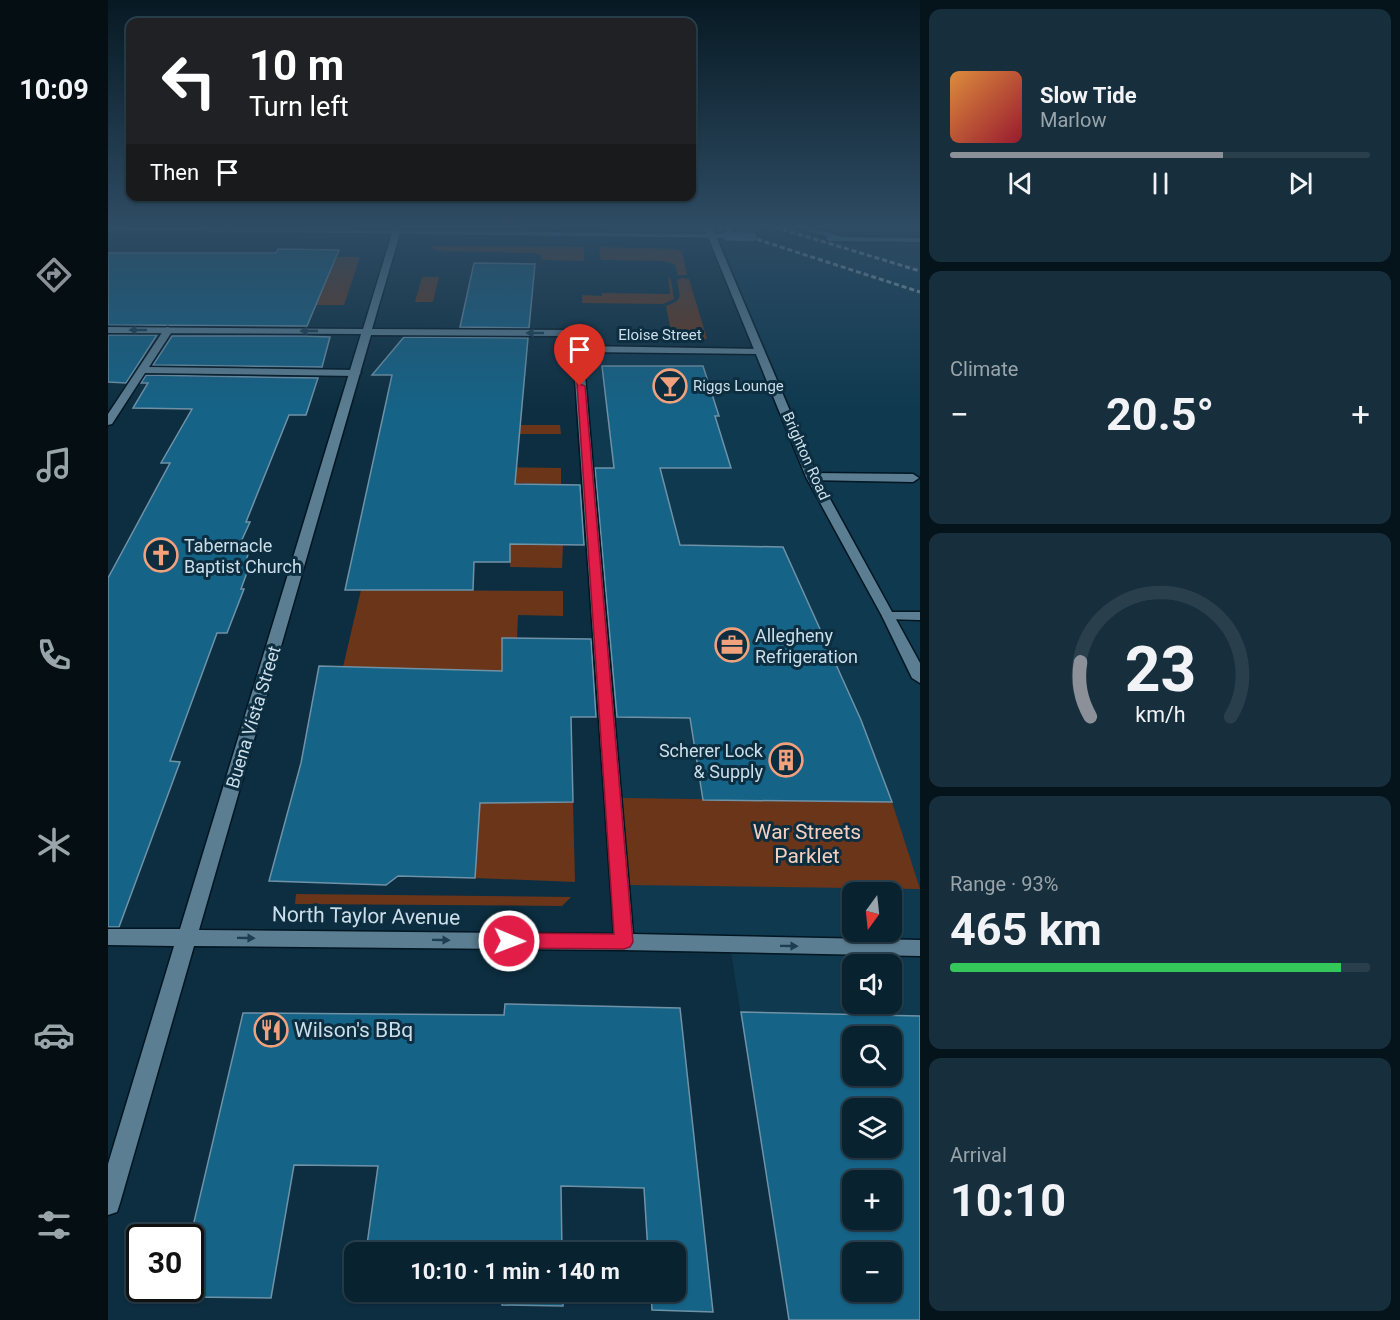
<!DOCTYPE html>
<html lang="en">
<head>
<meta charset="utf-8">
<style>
  :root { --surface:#092230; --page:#172f3c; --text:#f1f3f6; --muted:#99a4ab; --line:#293f4c; --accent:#8c9099 }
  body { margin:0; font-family:Roboto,sans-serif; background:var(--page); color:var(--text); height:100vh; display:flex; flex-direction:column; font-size:22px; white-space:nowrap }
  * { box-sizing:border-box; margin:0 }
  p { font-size:20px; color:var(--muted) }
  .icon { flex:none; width:33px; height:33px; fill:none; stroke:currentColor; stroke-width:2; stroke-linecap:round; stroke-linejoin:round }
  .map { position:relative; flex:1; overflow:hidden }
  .drawer { display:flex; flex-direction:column; gap:9px; padding:9px; background:#05131a; width:480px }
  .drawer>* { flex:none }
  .hud { position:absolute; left:18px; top:18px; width:570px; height:183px; border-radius:12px; box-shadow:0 2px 4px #0004,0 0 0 2px var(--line); background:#202124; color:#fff; overflow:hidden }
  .needle { width:39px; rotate:195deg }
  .tools { position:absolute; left:734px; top:882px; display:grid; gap:12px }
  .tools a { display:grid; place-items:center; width:60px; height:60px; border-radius:12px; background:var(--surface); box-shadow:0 2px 4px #0004,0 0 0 2px var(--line); font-size:30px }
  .speed { position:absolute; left:18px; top:1224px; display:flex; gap:12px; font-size:30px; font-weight:700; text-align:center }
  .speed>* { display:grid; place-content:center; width:78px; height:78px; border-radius:50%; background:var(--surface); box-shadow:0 2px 4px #0004,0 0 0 2px var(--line); line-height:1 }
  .speed .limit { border:3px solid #111; border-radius:9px; background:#fff; color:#111 }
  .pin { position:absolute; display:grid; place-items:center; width:51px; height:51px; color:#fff; margin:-62px -26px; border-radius:50% 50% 50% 0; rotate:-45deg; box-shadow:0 0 6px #0007 }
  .pin .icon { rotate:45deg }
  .me { position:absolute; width:66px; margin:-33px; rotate:91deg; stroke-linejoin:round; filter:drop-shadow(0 0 4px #0008) }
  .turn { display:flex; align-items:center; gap:21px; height:126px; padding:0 24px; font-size:27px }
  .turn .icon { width:78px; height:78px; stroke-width:2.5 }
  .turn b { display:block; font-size:42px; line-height:51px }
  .then { display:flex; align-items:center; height:57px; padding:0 24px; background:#0003; gap:12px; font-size:22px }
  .big { font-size:45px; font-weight:700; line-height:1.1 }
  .drawer .card { flex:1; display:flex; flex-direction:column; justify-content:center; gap:9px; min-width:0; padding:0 21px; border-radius:12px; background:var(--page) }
  .drawer .dial { align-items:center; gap:0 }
  .dial svg { height:156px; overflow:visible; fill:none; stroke:var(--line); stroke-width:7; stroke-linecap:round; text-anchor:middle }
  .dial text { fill:var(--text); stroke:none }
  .song { display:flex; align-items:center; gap:18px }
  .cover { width:72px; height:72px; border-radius:9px; background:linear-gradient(135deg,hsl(30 70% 55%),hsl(350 70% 35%)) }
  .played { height:6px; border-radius:3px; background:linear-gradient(90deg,var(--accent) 65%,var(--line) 65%) }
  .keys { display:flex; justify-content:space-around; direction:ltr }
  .heat { display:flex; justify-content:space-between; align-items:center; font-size:33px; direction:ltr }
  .charge { height:9px; border-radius:4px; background:linear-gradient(90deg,#34c759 93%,var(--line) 0) }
  .trip { position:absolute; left:236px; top:1242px; width:342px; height:60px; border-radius:12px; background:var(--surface); box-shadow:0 2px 4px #0004,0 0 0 2px var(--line); font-weight:700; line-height:60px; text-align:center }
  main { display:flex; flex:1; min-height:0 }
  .dock { display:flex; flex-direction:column; width:108px; justify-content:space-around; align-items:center; background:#040e13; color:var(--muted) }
  .dock .icon { width:42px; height:42px }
  .dock .active { color:var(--accent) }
  .dock b { font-size:27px; color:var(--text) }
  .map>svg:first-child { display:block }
  .built { fill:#0e394f; fill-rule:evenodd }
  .green { fill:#6b351a }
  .building { fill:#156387; stroke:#7092a7; stroke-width:1.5; fill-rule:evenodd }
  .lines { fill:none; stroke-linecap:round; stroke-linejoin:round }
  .service-casing { stroke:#001622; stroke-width:3 }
  .minor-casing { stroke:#001622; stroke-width:3 }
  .tertiary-casing { stroke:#001622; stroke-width:3 }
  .secondary-casing { stroke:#001622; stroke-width:3 }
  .service { fill:#5c7e92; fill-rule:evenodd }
  .minor { fill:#5c7e92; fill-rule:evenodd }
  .tertiary { fill:#5c7e92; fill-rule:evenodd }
  .secondary { fill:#548dab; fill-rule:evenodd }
  .rail { stroke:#9eb3c0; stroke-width:3; stroke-dasharray:5 3; stroke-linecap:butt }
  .secondary-bridge-casing { stroke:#001622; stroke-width:10; stroke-linecap:butt }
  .secondary-bridge { stroke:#548dab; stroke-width:9 }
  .oneway { fill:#1c3e50 }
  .route { fill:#e11d48; stroke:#92132f; stroke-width:1.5 }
  .labels { text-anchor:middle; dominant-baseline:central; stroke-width:6; stroke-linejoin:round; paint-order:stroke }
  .far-street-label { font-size:15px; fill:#ccdee9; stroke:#0c2e40 }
  .far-poi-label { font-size:15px; fill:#ccdee9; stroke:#0c2e40; text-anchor:start }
  .poi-label { font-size:18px; fill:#ccdee9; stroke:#0c2e40; text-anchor:start }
  .street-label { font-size:18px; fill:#ccdee9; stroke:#0c2e40 }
  .near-park-label { font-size:21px; fill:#f6d0bf; stroke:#0c2e40 }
  .near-street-label { font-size:21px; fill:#ccdee9; stroke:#0c2e40 }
  .near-poi-label { font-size:21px; fill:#ccdee9; stroke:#0c2e40; text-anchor:start }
</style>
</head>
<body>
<main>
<nav class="dock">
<b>10:09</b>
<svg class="icon active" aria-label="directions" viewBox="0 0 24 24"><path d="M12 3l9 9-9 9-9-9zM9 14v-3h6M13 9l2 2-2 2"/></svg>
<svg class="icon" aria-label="music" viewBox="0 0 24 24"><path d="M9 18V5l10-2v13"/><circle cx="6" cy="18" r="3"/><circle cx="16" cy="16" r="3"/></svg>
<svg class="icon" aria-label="phone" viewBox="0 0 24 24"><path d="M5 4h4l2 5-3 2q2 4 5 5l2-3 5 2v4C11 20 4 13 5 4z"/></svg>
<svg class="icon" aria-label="climate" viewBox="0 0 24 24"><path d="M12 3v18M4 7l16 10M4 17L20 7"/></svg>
<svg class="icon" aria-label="car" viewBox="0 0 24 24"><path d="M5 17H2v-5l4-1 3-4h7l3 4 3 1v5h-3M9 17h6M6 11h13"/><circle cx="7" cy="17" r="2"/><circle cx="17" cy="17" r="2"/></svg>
<svg class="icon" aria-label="filters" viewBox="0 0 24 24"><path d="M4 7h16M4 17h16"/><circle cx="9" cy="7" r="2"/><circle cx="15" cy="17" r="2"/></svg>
</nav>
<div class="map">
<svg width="812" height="1320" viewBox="0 0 812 1320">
  <rect width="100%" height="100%" fill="#0c2e40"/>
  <path class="built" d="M604 236 812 240V1320H681L622 946 516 942 470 349 650 351ZM744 892H783V932H744ZM744 964H783V1004H744ZM744 1036H783V1076H744ZM744 1108H783V1148H744ZM744 1180H783V1220H744ZM744 1252H783V1292H744Z"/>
  <path class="green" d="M321 246 476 247V261L434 260 433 255 427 253 328 251Z
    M491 247 569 249 574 252 579 275H570L567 265 557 261 493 260Z
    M228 257H252L236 305H208Z
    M314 277H331L325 302H307Z
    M560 277 563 280 566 299 555 304 474 303V295L494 296V293L562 294Z
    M574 278 581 279 599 339H542V337H564L558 306C577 299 571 297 569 280Z
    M384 425H452L453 434H383Z
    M391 467 453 468V484L389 483Z
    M402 544 455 545 454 568 402 567Z
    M253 590 455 591V616L410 615 409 638H394L393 671 235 667Z
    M514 798 784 802 812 889 521 885Z
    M325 802H465L467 882 367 878 369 841Z
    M188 894 463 897 454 906 187 904Z"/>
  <path class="building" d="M170 249 231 250 199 326 0 325V253H168Z
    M366 263 427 264 421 328 352 327Z
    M0 335H49L18 383 0 382Z
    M64 336H195L222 337 214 367 45 365Z
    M296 337 420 338 407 484 472 485 476 545 402 544V562H366L365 590H237L284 375H264Z
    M494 366H595L611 416H607L623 468H552L572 545 675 547 753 720 784 802 595 800 582 718 509 717 487 468H506Z
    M38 375 210 378 198 415H181L138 522H142L132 544 143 545 136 567H141L133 589H136L119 633H109L62 761 72 762 11 927H0V578L62 463H53L84 409 25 408 40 383H33Z
    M394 638 483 639 488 717H463L465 802 372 803 367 878 290 876 278 885 161 881 193 763 211 666 394 671Z
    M397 1004 572 1008 605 1312 544 1310 543 1292H567V1252H540L536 1188 453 1186 454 1252H258L270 1166 186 1165 163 1298 82 1297V1239L135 1013 396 1015Z
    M633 1012 812 1016V1320H681ZM744 1036H783V1076H744ZM744 1108H783V1148H744ZM744 1180H783V1220H744ZM744 1252H783V1292H744Z
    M322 1292H455V1306L394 1305 395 1294Z"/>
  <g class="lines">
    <defs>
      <path id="service" d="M60 327 65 330 41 367 248 370 253 373 248 376 37 373 4 424 0 425V414L57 328Z
        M704 473 805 474 811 478 805 482 700 480V474Z"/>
      <path id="minor" d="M289 228 293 230 264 329 469 330 474 333 475 346 654 349 656 351 651 354 475 352 525 934 812 940V956L516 950 86 946 12 1203 9 1212 0 1215V1164L66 946 0 945V929H72L253 334 0 333V327L255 329 285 230ZM263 335 464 336 506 934 91 930Z
        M781 612H812V620L776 619 774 616 776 613Z"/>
      <path id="tertiary" d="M596 227H604L710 477 812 663V683L804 678 774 616 698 477Z"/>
      <path id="secondary" d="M0 227 619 234 623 236 619 238 0 230Z
        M689 227H702L735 237 812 238V242L721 241 717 239 720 237Z"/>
    </defs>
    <use href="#service" class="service-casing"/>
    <use href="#minor" class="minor-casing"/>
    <use href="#tertiary" class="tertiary-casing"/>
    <use href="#secondary" class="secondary-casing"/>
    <use href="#service" class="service"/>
    <use href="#minor" class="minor"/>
    <use href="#tertiary" class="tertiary"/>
    <use href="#secondary" class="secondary"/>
    <path class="rail" d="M611 227 812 292
      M667 227 812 271"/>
    <defs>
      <path id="secondary-bridge" d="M619 236 644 237"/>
    </defs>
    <use href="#secondary-bridge" class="secondary-bridge-casing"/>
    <use href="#secondary-bridge" class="secondary-bridge"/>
  </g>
  <defs><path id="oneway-solid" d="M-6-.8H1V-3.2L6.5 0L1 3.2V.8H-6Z" transform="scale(1.5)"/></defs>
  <g class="oneway">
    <use href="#oneway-solid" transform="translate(30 330) rotate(-180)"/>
    <use href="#oneway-solid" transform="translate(201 331) rotate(-180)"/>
    <use href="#oneway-solid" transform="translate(427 333) rotate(-180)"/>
    <use href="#oneway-solid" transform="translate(138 938) rotate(1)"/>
    <use href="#oneway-solid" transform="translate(333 940) rotate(1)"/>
    <use href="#oneway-solid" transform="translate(681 946) rotate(1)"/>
  </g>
  <linearGradient id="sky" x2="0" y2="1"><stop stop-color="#071923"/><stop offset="0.55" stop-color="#2e4c64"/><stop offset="1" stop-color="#2e4c64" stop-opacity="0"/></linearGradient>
  <rect width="812" height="412" fill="url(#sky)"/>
  <path class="route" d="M469 383 477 386 525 942 522 947 516 949 401 948 395 946 392 941 395 935 401 933 506 934Z"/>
  <defs>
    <symbol id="bar-ring" viewBox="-11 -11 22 22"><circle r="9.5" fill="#0c2e40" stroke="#f1a17c" stroke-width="1.5"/><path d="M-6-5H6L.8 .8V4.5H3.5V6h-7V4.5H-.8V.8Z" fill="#f1a17c"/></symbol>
    <symbol id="church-ring" viewBox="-11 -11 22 22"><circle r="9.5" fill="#0c2e40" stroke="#f1a17c" stroke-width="1.5"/><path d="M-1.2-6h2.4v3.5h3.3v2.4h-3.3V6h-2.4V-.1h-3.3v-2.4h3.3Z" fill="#f1a17c"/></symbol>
    <symbol id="office-ring" viewBox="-11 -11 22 22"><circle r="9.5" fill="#0c2e40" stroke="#f1a17c" stroke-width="1.5"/><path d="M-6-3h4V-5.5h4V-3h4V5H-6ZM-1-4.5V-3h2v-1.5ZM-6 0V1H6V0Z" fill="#f1a17c"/></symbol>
    <symbol id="building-ring" viewBox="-11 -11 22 22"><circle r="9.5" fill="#0c2e40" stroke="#f1a17c" stroke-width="1.5"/><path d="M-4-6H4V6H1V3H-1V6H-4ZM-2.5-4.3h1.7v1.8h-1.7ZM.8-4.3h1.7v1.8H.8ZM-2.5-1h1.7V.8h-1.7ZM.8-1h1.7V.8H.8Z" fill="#f1a17c"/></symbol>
    <symbol id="restaurant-ring" viewBox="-11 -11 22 22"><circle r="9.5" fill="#0c2e40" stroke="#f1a17c" stroke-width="1.5"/><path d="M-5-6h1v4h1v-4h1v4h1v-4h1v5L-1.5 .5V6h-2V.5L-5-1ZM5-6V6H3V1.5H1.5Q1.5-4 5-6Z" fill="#f1a17c"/></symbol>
  </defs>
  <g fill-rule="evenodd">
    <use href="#bar-ring" x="543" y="367" width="38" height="38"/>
    <use href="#church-ring" x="34" y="536" width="38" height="38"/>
    <use href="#office-ring" x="605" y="626" width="38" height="38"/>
    <use href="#building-ring" x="659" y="741" width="38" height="38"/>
    <use href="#restaurant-ring" x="144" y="1011" width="38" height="38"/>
  </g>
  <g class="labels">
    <g class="far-street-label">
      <text x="552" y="335">Eloise Street</text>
      <text transform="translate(698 456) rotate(66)">Brighton Road</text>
    </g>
    <g class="far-poi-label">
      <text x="585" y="386">Riggs Lounge</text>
    </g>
    <g class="poi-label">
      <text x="76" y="545">Tabernacle<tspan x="76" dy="21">Baptist Church</tspan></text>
      <text x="647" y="635">Allegheny<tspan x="647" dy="21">Refrigeration</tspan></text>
      <text x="655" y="750" text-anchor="end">Scherer Lock<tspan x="655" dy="21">&amp; Supply</tspan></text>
    </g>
    <g class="street-label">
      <text transform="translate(145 717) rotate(-73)">Buena Vista Street</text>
    </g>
    <g class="near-park-label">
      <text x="699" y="832">War Streets<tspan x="699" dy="24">Parklet</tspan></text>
    </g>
    <g class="near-street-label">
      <text transform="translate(258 916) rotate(1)">North Taylor Avenue</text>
    </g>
    <g class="near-poi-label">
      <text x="186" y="1030">Wilson's BBq</text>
    </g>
  </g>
</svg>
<div class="tools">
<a><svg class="needle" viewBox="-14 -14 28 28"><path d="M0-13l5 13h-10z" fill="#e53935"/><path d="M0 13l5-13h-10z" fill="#99a4ab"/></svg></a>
<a><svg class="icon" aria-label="sound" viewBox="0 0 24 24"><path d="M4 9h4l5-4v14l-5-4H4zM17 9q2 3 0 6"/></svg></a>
<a><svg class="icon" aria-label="search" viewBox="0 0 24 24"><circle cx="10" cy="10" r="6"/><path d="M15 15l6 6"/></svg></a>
<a><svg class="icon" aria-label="layers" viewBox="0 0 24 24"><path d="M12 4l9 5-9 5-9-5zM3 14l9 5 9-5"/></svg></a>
<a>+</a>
<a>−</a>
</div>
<div class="speed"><div class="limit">30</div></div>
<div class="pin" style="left:472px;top:386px;background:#d93025"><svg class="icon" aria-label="arrive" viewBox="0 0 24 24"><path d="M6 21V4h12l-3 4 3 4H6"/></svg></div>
<svg class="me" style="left:401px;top:941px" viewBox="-20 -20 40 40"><circle r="17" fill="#e11d48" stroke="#fff" stroke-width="3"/><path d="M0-11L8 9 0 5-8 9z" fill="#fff"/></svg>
<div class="trip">10:10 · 1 min · 140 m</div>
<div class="hud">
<div class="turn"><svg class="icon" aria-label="left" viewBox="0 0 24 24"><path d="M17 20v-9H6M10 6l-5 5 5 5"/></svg><div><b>10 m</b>Turn left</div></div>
<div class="then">Then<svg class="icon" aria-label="arrive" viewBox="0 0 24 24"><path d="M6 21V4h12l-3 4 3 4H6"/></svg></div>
</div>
</div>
<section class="drawer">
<div class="card">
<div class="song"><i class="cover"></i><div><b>Slow Tide</b><p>Marlow</p></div></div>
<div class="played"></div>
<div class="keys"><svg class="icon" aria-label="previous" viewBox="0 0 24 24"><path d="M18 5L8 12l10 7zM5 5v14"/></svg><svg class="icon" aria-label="pause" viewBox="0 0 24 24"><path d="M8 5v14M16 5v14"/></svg><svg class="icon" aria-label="next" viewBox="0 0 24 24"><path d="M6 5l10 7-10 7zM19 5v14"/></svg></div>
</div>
<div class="card"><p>Climate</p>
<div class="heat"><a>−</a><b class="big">20.5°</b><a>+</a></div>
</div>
<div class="card dial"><svg viewBox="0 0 100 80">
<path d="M14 69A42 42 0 1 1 86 69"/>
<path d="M14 69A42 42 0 0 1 9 41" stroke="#8c9099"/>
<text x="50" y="56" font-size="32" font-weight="700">23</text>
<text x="50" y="72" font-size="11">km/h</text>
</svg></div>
<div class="card"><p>Range · 93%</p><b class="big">465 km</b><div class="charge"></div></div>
<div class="card"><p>Arrival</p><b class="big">10:10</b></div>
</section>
</main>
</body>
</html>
